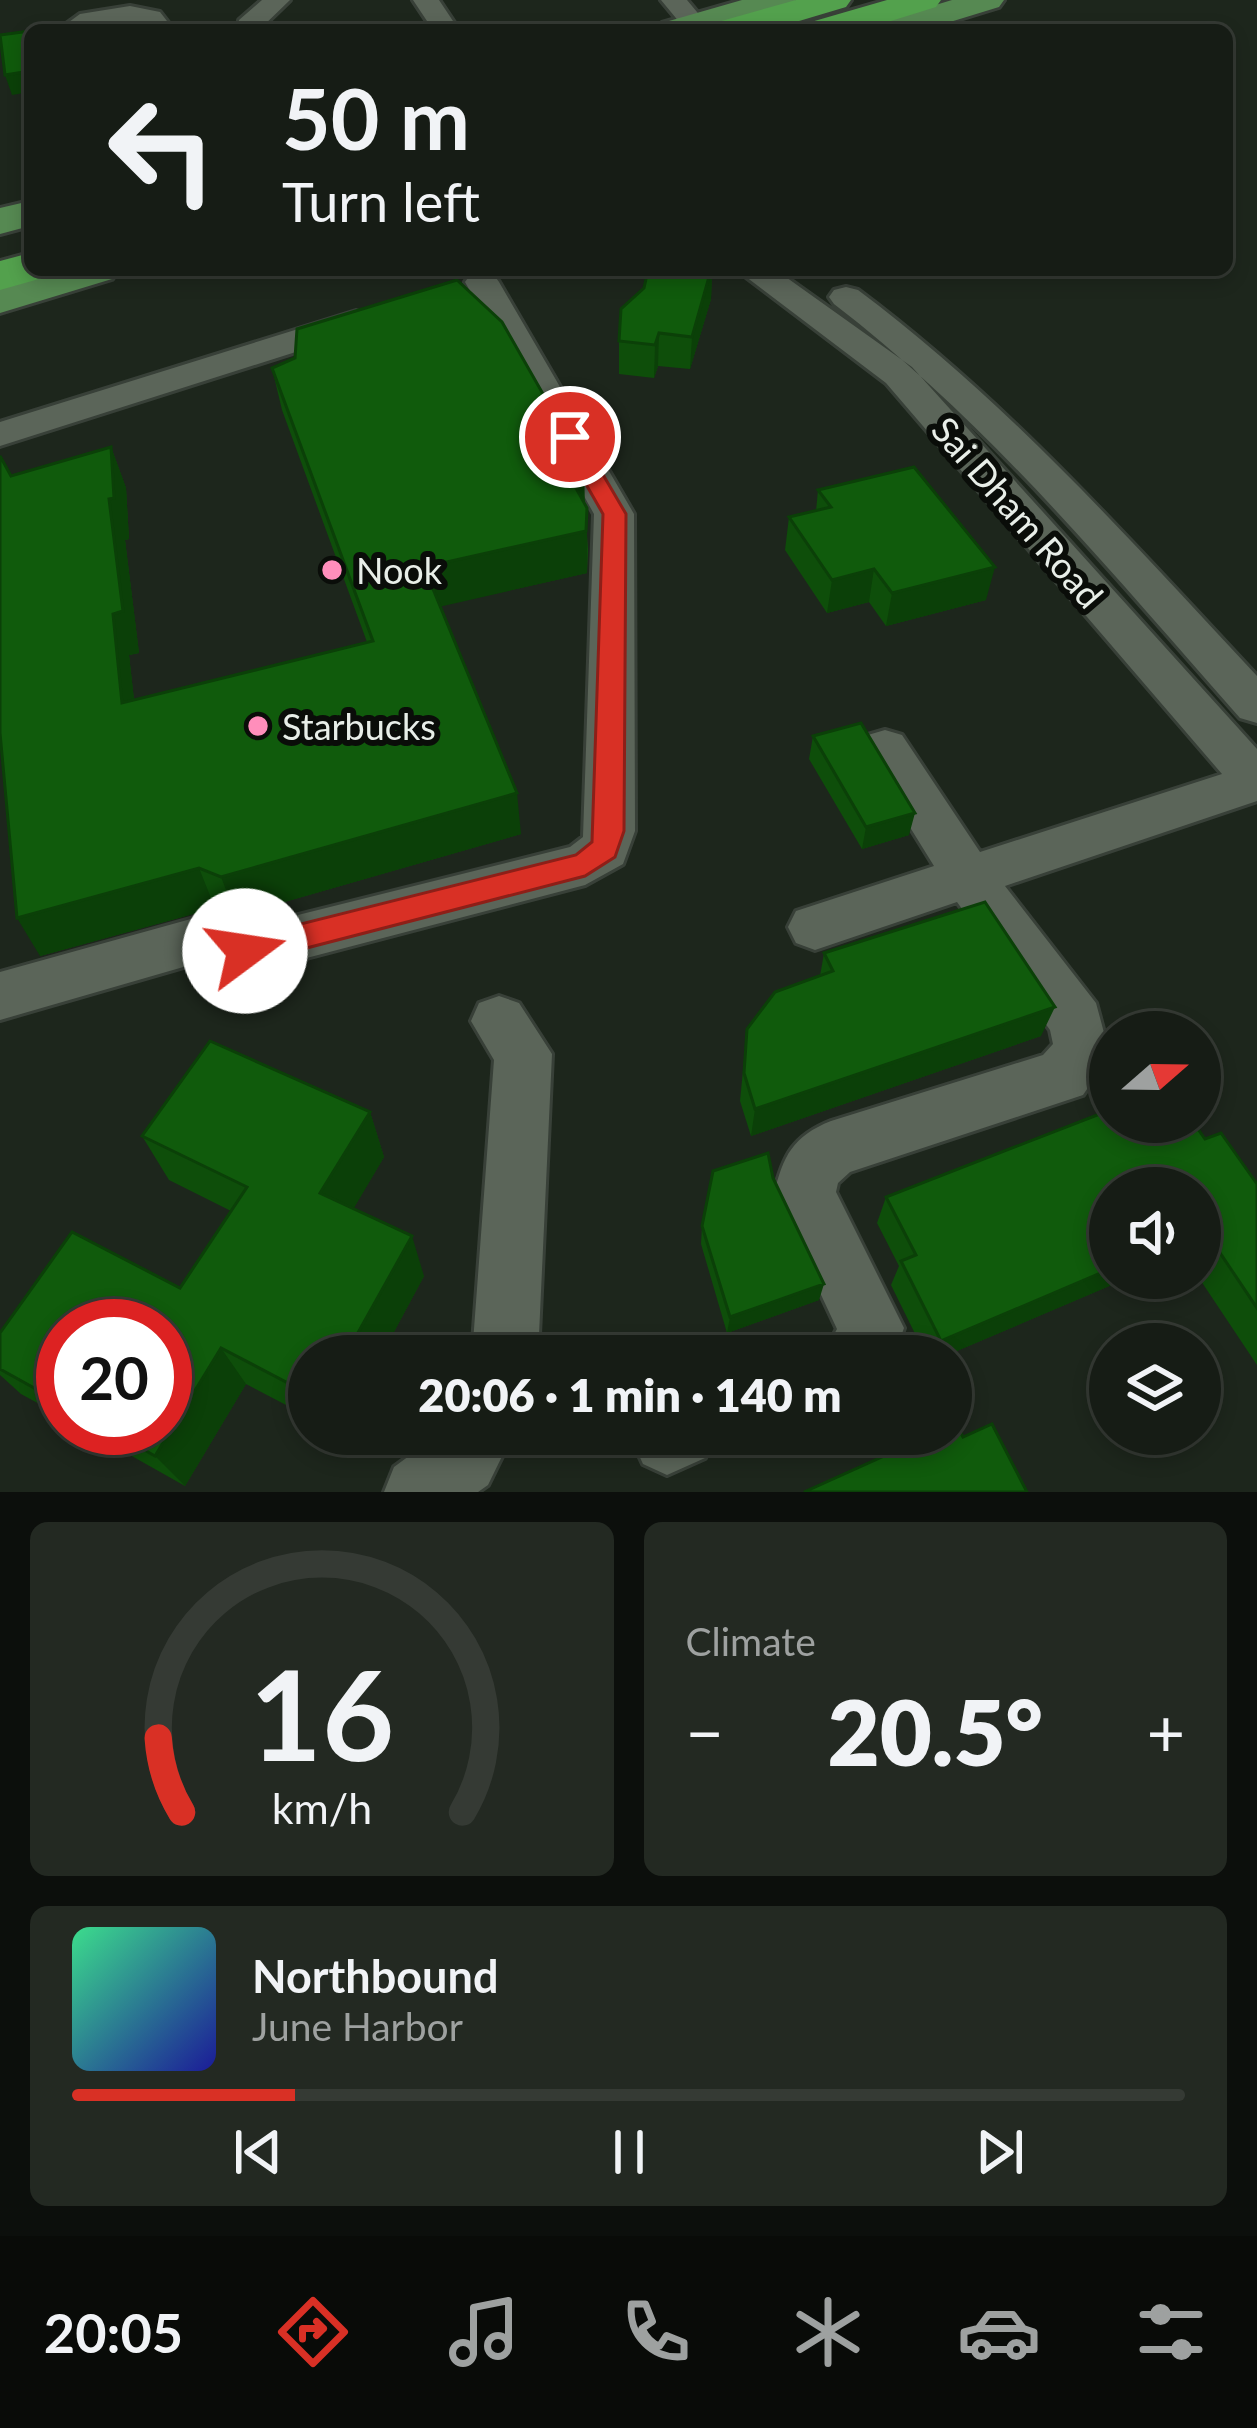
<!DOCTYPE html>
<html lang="en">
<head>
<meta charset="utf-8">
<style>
  :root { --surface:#161c15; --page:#232922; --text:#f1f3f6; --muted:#9ea1a0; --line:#353a34; --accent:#d93025 }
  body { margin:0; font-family:Lato,sans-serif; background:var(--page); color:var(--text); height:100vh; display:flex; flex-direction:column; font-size:45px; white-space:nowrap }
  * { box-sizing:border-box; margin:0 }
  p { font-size:39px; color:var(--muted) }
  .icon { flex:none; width:66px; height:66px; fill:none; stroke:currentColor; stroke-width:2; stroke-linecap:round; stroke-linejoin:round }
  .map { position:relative; height:1492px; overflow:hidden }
  .side { display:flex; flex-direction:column; gap:30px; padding:30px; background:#0c0f0c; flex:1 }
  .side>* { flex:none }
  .hud { position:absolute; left:24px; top:24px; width:1209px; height:252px; border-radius:18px; box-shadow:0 6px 18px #0003,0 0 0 3px var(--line); background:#161c15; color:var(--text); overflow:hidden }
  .needle { width:78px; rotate:70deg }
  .tools { position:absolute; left:1089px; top:1011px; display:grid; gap:24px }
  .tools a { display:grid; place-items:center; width:132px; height:132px; border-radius:50%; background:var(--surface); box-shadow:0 6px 18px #0003,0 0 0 3px var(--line); font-size:60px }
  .speed { position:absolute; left:36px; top:1299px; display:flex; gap:24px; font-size:60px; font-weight:700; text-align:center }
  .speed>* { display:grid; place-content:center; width:156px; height:156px; border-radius:50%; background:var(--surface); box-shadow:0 6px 18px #0003,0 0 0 3px var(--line); line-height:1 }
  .speed .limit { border:18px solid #d22; background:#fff; color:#111 }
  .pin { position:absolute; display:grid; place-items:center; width:102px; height:102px; color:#fff; margin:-51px; border:6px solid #fff; border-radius:50%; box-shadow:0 3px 12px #0007 }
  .me { position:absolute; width:132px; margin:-66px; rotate:76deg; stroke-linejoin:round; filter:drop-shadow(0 0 9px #0008) }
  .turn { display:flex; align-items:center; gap:42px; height:252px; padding:0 60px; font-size:54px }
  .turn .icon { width:156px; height:156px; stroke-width:2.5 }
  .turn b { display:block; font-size:84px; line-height:102px }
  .big { font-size:90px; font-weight:800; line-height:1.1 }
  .side .widget { flex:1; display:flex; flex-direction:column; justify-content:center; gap:18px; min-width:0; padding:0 42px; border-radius:18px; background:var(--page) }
  .side .dial { align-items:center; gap:0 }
  .dial svg { height:312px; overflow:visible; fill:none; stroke:var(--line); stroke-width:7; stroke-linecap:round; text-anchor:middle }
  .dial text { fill:var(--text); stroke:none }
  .song { display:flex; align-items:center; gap:36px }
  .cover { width:144px; height:144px; border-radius:18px; background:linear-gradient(135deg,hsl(150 70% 55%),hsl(240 70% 35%)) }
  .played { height:12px; border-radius:6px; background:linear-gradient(90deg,var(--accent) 20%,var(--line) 20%) }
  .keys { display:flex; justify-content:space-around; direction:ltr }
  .heat { display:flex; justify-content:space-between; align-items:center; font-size:66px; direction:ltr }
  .side .tiles { flex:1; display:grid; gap:30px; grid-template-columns:1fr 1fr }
  .widget:last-child { grid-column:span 2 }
  .trip { position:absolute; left:288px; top:1335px; width:684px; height:120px; border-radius:60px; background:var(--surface); box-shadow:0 6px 18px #0003,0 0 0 3px var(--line); font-weight:800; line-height:120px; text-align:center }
  .menu { display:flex; height:192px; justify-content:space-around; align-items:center; background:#090b08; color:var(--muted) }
  .menu .icon { width:84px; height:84px }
  .menu .active { color:var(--accent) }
  .menu b { font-size:54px; color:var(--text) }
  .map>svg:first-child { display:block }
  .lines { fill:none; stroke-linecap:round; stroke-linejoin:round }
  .minor-casing { stroke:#384038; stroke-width:6 }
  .major-casing { stroke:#384038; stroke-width:6 }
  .highway-casing { stroke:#384038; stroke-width:6 }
  .minor { fill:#5b6559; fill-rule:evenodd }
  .major { fill:#568952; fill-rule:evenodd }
  .highway { fill:#53a14d; fill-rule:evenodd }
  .wall { fill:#0e4e0a }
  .shaded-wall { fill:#0b4008 }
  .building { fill:#105b0c; stroke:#0b4008; stroke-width:3 }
  .route { fill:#d93025; stroke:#8d1f18; stroke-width:3 }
  .poi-dot { fill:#ff8ebb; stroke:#0a0d09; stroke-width:4.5 }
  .labels { text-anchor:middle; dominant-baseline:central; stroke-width:12; stroke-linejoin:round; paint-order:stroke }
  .street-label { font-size:36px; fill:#e8eee8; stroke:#0a0d09 }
  .poi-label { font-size:36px; fill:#e8eee8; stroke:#0a0d09; text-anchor:start }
</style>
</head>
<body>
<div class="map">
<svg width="1257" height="1492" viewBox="0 0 1257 1492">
  <rect width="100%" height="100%" fill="#1d261c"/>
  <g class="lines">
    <defs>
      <path id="minor" d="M262 0H290L259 30H238L239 20Z
        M413 0H439L459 30H433Z
        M661 0H687L707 24 703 29H685Z
        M130 6 160 12 174 30H148L142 23C113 19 87 30 58 30L80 14Z
        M737 270H776L912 367 1257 749V801L1005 886 1096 1003 1110 1055 1083 1095 850 1172 838 1183 836 1192 904 1328 894 1356H822L837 1329 774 1194C783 1156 793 1136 831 1121L1043 1055 1053 1044 1050 1030 957 902 815 950 796 943 788 927 796 911 934 866 861 748 868 735 885 730 902 735 980 852 1222 774 886 383Z
        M482 272 494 275 499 282 634 514 635 831 623 864 585 885 245 974 211 959 0 1020V972L216 912 250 927 570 847 583 837 594 514 465 282 470 275Z
        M846 287 858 290C1008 402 1130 540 1257 676V723L1240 718C1111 572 989 423 834 304L829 297 834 290Z
        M356 311 368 315 374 322 368 329 0 446V422Z
        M499 996 519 1003 552 1054 538 1356H472L494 1060 471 1021 479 1003Z
        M439 1434H513L488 1485 478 1492H384L394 1467Z
        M635 1434H716L705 1458 667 1475 643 1464 632 1440Z"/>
      <path id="major" d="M742 0H796L791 7 711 30H657L662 23Z
        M952 0H1004L999 7 924 30H871L876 23Z
        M30 201V226L0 234V208Z
        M49 270H118L112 279 0 313V285Z"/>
      <path id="highway" d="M796 0H851L846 7 769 30H713L718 22Z
        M887 0H941L936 7 862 30H806L811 22Z
        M30 253V270H51L46 277 0 290V261Z"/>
    </defs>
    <use href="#minor" class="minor-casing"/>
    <use href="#major" class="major-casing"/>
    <use href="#highway" class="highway-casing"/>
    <use href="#minor" class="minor"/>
    <use href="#major" class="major"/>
    <use href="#highway" class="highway"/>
  </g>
  <path class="wall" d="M712 270 711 299 690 369 658 366 654 378 619 374V341Z
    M272 368 585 505 588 550 587 573 440 606 521 834 236 916 215 908 40 956 11 476 111 447 126 488 129 539 125 540 139 653 129 655 134 700 367 642 282 410Z
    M818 490 986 600 886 626 869 602 827 613 785 550 789 517 816 511Z
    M813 736 909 835 862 849 809 759Z
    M824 953 1041 1036 751 1136 740 1101 747 1029 820 976Z
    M370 1112 384 1157 353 1209 424 1276 381 1356H309V1417L246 1384 185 1486 82 1428H165L63 1326V1417L21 1394 0 1375V1333L180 1288 231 1211 169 1180 142 1136Z
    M1205 1139 1257 1184V1365L1199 1278 1200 1188 1110 1278H1128L945 1356H926L891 1285 899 1266 877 1223 886 1197Z
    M773 1178 819 1300 727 1333 701 1244 702 1226Z"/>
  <path class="shaded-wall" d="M30 71V92L12 95 5 75Z
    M712 270 711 299 690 369 692 337Z
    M659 333 658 366 654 378 655 345Z
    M111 447 126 488 129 539 125 540 139 653 129 655 139 744 122 703 113 614 109 499Z
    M584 466 585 508 566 470Z
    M587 508V573L430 609 424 567Z
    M995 567 986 600 886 626 892 593Z
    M874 569 869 602 827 613 832 580Z
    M517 793 521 834 236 916 221 877Z
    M915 813 909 835 862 849 866 827Z
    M199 868 215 908 40 956 17 918Z
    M1055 1007 1041 1036 751 1136 755 1109Z
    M370 1112 384 1157 338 1235 320 1193Z
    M412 1236 424 1276 381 1356H345Z
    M1110 1269V1278H1128L945 1356H933L941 1341Z
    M824 1284 819 1300 727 1333 730 1317Z
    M221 1348 246 1384 185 1486 155 1456Z"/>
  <path class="building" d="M30 31V71L5 75 0 35Z
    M648 270H711L692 337 659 333 655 345 619 341 621 309 644 288Z
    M457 280 502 322 584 466 566 470 587 508 586 531 424 567 517 793 221 877 199 868 17 918 0 733V456L11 476 111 447 114 498 109 499 123 611 113 614 122 703 373 641 272 368 295 358 297 329Z
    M914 467 995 567 892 593 874 569 832 580 789 517 831 507 818 490Z
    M861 723 915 813 866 827 813 736Z
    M985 902 1055 1007 755 1109 744 1073 747 1029 775 992 833 971 824 953Z
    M210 1041 370 1112 320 1193 412 1236 345 1356H309V1394L221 1348 155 1456 106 1428H165V1326H63V1404L0 1369V1333L72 1232 180 1288 247 1187 142 1136Z
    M1110 1110V1122H1193L1205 1139 1221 1133 1257 1184V1308L1204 1229 1200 1231V1188H1110V1269L941 1341 901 1261 916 1255 886 1197Z
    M768 1153 773 1178 824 1284 730 1317 702 1226 713 1171Z
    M956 1424 963 1437 992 1424 1027 1492H804L933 1434H951V1426Z"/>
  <path class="route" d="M570 430 581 437 626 514 624 831 615 857 585 876 245 964 234 960 229 951 234 942 245 938 576 855 592 842 603 514 559 437Z"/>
  <g class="poi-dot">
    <circle cx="332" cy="570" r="12"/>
    <circle cx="258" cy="726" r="12"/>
  </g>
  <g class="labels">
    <g class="street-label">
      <text transform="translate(1018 512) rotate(49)">Sai Dham Road</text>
    </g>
    <g class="poi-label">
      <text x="356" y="570">Nook</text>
      <text x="282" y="726">Starbucks</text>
    </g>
  </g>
</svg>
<div class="tools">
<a><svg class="needle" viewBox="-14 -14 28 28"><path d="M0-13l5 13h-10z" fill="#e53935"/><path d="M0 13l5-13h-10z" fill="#9ea1a0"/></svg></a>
<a><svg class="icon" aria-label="sound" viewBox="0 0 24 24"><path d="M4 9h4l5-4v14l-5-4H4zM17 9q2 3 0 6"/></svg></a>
<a><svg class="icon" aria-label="layers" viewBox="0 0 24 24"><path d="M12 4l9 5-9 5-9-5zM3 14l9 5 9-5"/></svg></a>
</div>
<div class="speed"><div class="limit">20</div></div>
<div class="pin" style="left:570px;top:437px;background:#d93025"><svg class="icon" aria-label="arrive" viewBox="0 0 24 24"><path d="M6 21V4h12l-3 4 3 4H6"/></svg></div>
<svg class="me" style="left:245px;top:951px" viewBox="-20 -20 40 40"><circle r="19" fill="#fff"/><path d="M0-13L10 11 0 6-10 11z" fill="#d93025"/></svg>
<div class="trip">20:06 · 1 min · 140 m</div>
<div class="hud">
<div class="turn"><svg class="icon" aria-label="left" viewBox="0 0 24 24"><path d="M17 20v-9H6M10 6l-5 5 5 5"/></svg><div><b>50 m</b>Turn left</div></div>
</div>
</div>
<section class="side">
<div class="tiles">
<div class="widget dial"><svg viewBox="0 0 100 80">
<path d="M14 69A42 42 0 1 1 86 69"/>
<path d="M14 69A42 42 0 0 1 8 50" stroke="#d93025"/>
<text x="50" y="56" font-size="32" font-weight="700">16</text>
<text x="50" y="72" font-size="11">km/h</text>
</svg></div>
<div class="widget"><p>Climate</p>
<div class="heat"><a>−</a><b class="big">20.5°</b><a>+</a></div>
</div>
<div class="widget">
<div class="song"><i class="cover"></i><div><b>Northbound</b><p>June Harbor</p></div></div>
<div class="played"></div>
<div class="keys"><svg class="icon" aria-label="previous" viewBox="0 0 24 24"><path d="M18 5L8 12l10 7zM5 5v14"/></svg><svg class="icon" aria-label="pause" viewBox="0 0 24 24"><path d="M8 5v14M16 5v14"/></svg><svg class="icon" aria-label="next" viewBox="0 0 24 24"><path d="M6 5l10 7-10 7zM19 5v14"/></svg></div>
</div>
</div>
</section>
<nav class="menu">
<b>20:05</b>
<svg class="icon active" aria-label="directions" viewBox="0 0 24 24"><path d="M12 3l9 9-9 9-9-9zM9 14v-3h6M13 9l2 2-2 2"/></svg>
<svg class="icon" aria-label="music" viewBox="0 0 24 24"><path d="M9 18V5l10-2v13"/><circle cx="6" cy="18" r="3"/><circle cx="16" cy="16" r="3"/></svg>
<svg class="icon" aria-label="phone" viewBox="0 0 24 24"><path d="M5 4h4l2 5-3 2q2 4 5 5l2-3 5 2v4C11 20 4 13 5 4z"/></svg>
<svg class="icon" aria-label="climate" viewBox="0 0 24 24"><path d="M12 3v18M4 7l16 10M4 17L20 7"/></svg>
<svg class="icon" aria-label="car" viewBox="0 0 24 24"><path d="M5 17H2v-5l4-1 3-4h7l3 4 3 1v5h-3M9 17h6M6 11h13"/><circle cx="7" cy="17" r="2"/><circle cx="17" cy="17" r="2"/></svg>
<svg class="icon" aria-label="filters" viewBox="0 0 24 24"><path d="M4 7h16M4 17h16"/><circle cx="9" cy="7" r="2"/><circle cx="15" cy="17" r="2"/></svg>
</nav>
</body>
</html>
